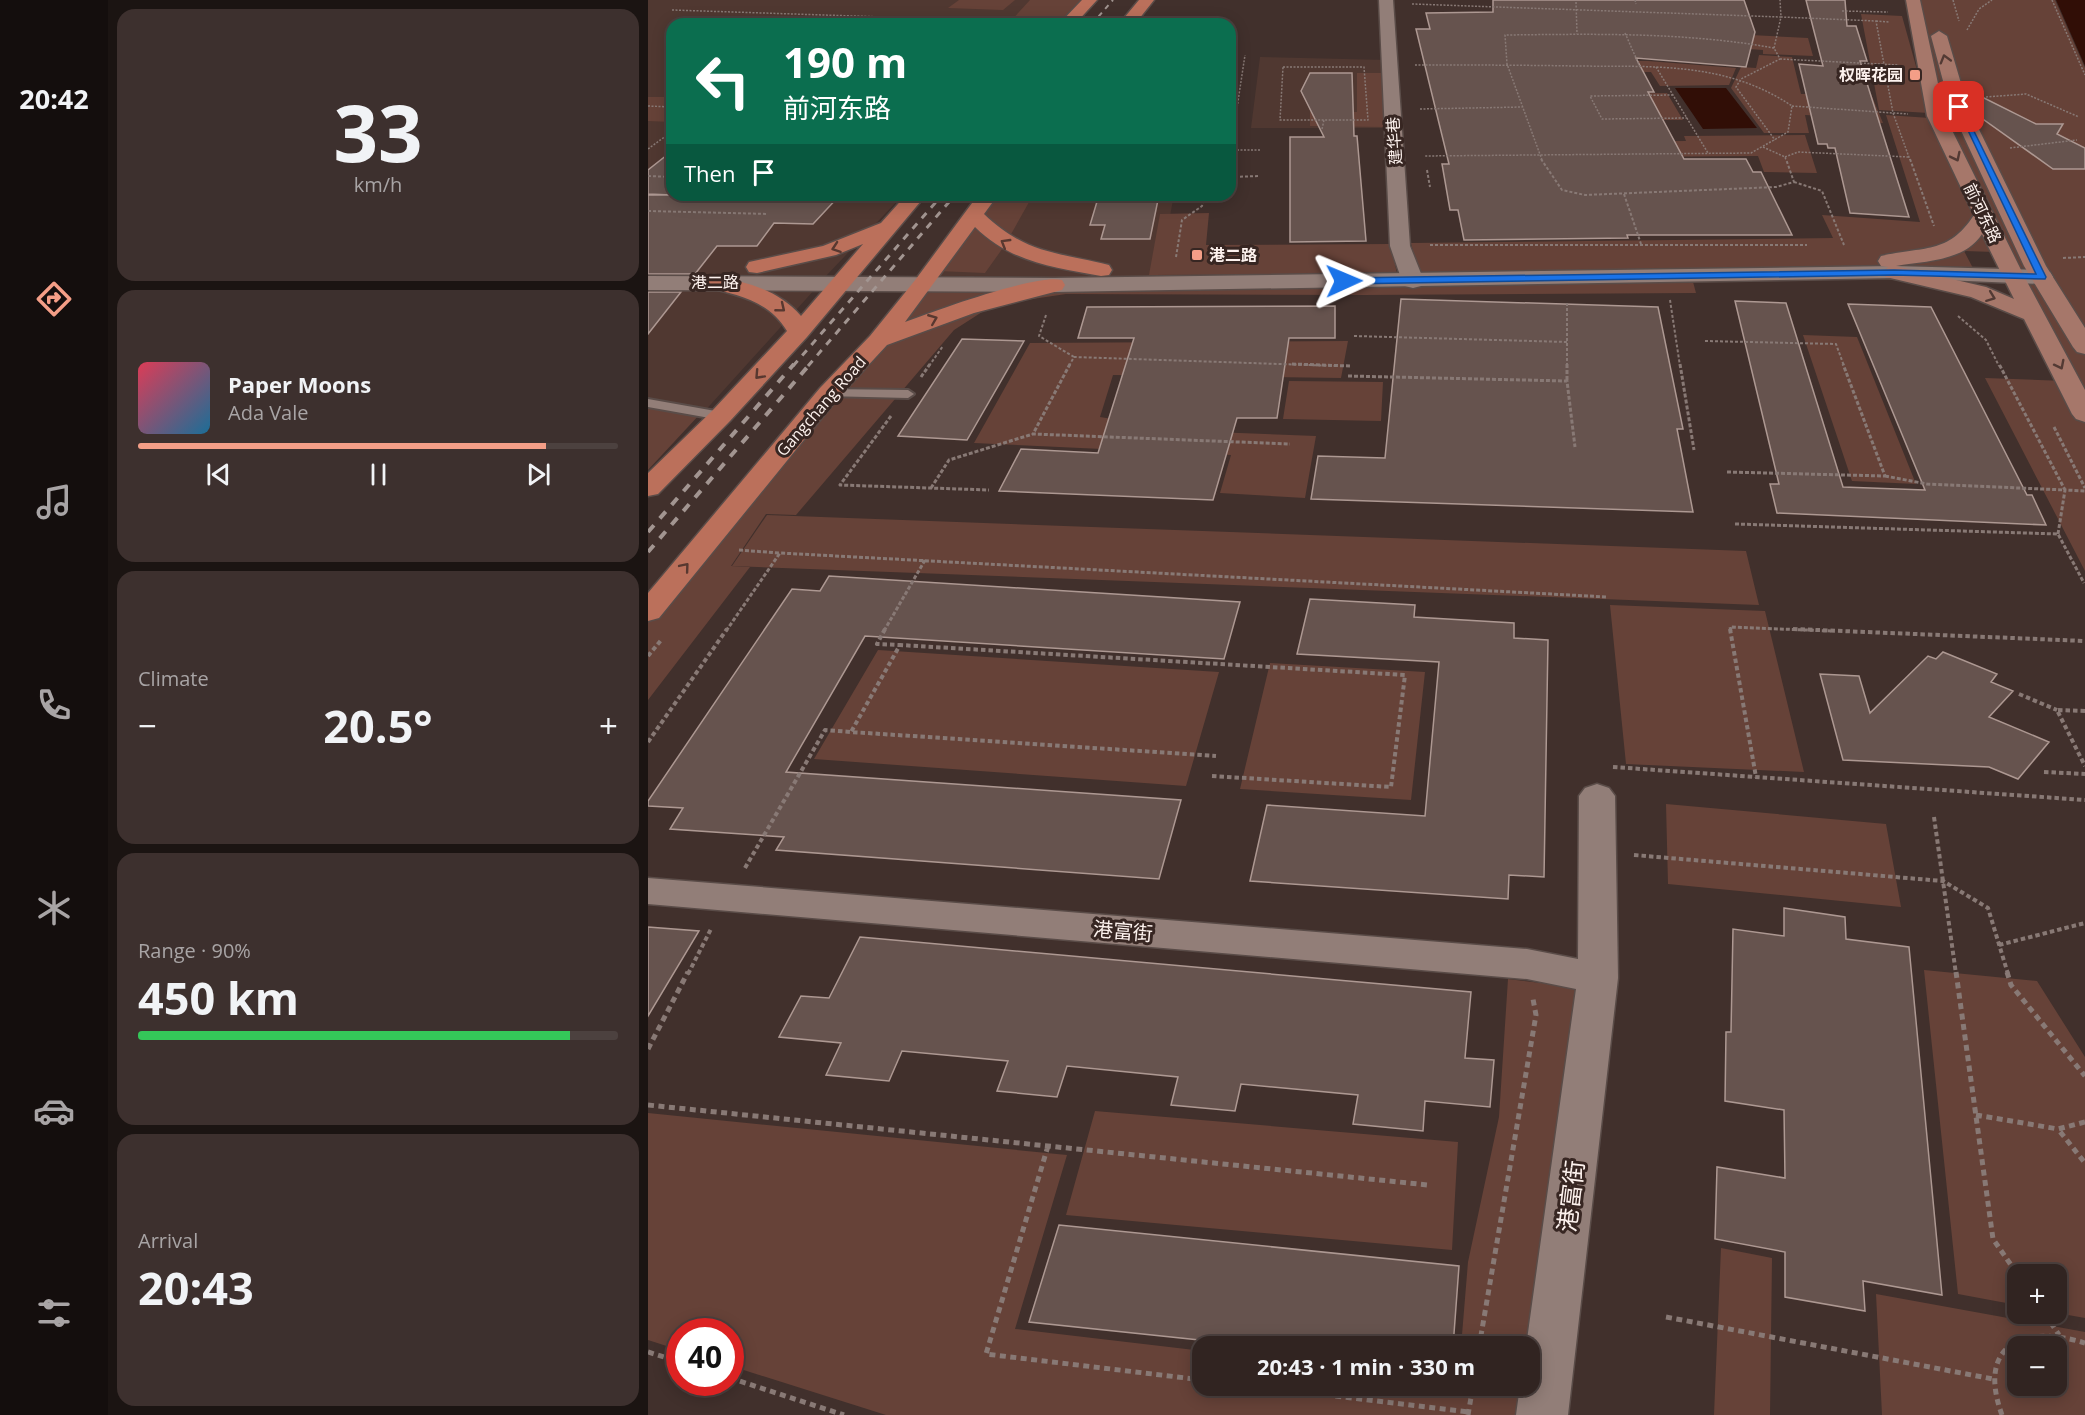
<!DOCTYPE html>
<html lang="en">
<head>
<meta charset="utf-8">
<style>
  :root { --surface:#312421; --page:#3d302e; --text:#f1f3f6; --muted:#a8a4a5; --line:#4c413f; --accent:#f49e87 }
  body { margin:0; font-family:"Open Sans","Noto Sans SC",sans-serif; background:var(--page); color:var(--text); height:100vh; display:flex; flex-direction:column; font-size:22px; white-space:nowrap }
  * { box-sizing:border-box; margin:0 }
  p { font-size:20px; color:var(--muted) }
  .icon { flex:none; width:33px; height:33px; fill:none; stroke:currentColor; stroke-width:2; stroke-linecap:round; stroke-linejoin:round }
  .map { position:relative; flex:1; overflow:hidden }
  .side { display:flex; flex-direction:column; gap:9px; padding:9px; background:#1b1412; width:540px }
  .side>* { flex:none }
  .banner { position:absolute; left:18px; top:18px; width:570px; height:183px; border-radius:18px; box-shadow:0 3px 15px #0003,0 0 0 2px var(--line); background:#0b6e4f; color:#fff; overflow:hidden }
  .buttons { position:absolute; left:1359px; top:1264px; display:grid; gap:12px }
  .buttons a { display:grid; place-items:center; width:60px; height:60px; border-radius:12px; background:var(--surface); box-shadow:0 3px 15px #0003,0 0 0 2px var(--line); font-size:30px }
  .speed { position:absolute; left:18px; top:1318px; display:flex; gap:12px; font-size:30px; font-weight:700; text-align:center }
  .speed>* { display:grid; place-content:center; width:78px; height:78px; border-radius:50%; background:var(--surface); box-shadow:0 3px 15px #0003,0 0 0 2px var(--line); line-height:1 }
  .speed .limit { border:9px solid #d22; background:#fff; color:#111 }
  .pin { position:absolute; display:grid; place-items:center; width:51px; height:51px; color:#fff; margin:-26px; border-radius:12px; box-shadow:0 3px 9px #0006 }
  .me { position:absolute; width:66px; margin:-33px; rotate:89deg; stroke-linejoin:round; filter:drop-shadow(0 0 4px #0008) }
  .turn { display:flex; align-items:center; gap:21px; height:126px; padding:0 18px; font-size:27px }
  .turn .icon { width:78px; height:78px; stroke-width:2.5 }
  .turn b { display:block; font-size:42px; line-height:51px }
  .then { display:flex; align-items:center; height:57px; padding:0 18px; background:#0003; gap:12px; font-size:22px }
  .big { font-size:45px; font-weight:700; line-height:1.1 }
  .side .card { flex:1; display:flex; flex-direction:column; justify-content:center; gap:9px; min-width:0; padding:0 21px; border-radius:18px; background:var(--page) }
  .side .dial { align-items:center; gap:0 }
  .dial b { font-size:78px; line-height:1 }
  .song { display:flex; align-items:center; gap:18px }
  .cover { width:72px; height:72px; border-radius:9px; background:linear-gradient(135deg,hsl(350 70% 55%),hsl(200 70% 35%)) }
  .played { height:6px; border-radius:3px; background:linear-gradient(90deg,var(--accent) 85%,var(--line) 85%) }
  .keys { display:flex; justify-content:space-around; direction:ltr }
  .heat { display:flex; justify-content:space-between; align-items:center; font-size:33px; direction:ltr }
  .charge { height:9px; border-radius:4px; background:linear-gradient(90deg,#34c759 90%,var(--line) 0) }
  .trip { position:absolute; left:544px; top:1336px; width:348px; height:60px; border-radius:18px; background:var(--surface); box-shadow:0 3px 15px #0003,0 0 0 2px var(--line); font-weight:700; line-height:60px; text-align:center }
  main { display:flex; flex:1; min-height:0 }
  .dock { display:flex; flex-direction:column; width:108px; justify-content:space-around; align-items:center; background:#140e0d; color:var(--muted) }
  .dock .icon { width:42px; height:42px }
  .dock .current { color:var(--accent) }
  .dock b { font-size:27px; color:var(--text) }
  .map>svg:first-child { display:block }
  .built { fill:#503831 }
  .green { fill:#664238; fill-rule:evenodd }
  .water { fill:#310e06 }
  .building { fill:#66534e; stroke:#ad9892; stroke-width:1.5 }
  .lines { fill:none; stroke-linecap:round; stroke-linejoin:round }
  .service-casing { stroke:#5a4c48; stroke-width:4 }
  .minor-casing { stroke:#5a4c48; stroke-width:3 }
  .tertiary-casing { stroke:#5a4c48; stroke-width:3 }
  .secondary-casing { stroke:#5a4c48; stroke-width:3 }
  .primary-casing { stroke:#5a4c48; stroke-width:3 }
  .path-far4 { stroke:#887975; stroke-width:1.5; stroke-dasharray:2 1.5; stroke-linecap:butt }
  .path-far3 { stroke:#887975; stroke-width:2; stroke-dasharray:3 2; stroke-linecap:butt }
  .path-far2 { stroke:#887975; stroke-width:3; stroke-dasharray:4 2; stroke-linecap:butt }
  .path-far1 { stroke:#887975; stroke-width:4; stroke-dasharray:4.5 3; stroke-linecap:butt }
  .path { stroke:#887975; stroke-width:5; stroke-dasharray:6 4.5; stroke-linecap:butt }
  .service { fill:#927e78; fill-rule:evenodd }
  .minor { fill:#927e78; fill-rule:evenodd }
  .tertiary { fill:#927e78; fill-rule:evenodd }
  .secondary { fill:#a6776a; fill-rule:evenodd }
  .primary { fill:#bb705b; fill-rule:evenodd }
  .rail-far2 { stroke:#a29591; stroke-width:2; stroke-dasharray:5 5; stroke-linecap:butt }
  .rail-far1 { stroke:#a29591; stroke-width:3; stroke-dasharray:7 7; stroke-linecap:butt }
  .rail { stroke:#a29591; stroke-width:4; stroke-dasharray:9 9; stroke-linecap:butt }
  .oneway { stroke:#533a34 }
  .oneway2 { stroke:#583830 }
  .route { fill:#1a73e8; stroke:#114b97; stroke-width:1.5 }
  .poi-dot { fill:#f49e87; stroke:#372622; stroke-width:2 }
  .labels { text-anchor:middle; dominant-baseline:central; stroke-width:6; stroke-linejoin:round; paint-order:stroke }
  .far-poi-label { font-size:16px; font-weight:bold; fill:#fdf2ee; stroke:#372622; text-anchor:end }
  .far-street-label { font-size:16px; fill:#fdf2ee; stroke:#372622 }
  .street-label { font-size:20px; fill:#fdf2ee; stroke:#372622 }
  .near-street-label { font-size:24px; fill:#fdf2ee; stroke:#372622 }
</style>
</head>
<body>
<main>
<nav class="dock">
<b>20:42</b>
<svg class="icon current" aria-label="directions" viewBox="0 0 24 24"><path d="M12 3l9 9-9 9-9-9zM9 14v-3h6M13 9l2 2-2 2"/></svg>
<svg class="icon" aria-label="music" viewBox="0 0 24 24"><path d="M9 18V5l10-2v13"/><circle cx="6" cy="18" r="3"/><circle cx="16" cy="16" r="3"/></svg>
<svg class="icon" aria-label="phone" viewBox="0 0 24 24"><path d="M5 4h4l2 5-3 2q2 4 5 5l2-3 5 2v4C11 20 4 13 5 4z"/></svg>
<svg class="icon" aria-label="climate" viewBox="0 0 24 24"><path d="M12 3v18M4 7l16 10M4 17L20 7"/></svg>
<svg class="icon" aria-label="car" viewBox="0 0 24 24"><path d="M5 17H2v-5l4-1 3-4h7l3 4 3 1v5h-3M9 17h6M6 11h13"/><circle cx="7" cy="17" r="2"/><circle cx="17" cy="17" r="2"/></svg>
<svg class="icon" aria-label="filters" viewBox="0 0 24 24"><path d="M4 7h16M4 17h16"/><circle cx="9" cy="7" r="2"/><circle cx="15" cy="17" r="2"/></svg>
</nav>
<section class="side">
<div class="card dial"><b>33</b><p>km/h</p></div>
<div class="card">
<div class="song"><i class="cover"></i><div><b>Paper Moons</b><p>Ada Vale</p></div></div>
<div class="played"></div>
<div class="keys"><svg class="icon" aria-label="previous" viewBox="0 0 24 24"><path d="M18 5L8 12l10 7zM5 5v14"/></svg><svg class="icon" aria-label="pause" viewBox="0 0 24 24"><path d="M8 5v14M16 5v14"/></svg><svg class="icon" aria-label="next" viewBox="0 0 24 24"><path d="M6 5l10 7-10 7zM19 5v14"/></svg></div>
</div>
<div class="card"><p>Climate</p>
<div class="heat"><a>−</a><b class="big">20.5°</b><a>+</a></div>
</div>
<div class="card"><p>Range · 90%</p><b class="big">450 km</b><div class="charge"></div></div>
<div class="card"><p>Arrival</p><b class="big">20:43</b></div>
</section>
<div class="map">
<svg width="1437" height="1415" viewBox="0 0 1437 1415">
  <rect width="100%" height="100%" fill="#41302c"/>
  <path class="built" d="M0 0H443L419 24H24V195H255L178 276 0 277Z
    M612 57 739 60 741 128H603Z
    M344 195H526L510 278 284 276Z
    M177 278 54 414 0 407V279Z"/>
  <path class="green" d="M311 0H367L355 10 300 8Z
    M382 0H435L412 24 361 23Z
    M1261 0H1407L1437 68V401L1292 116Z
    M1213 14 1254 16 1281 113 1231 110Z
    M926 26 1160 38 1165 56 1115 54V50L1001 42Z
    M1111 55 1144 57 1153 94H1223L1235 123C1208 122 1184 116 1157 115L1161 133H1116L1083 88 1093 67 1108 68Z
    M779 60 1000 61 1088 68 1081 85 1012 86 1003 72H886Z
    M709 73H735L736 127 662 126V112H709Z
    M1019 93 1035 120H948L937 94Z
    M0 97H24V122L0 121Z
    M1238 115 1282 118 1347 252 1316 251 1327 272 771 276 763 243 1185 238 1174 215 1272 222Z
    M1157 135 1169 173 1116 172 1110 156 835 158 830 143 1038 141 1036 136Z
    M347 195H385L357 245 337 273 290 271Z
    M561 213 558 245 743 244 749 274 501 275 512 214Z
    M281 278H1044L1048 293 714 295 418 294 345 305 306 330 148 515 118 514 83 566 102 567 0 700V616Z
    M1155 335 1209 337 1268 484 1204 481Z
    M700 341 693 378 465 375 452 417 539 431 668 436 657 498 572 493 583 455 326 443 382 343Z
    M1337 378 1417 381 1437 421V571Z
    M641 381 735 382 733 421 635 419Z
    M0 407 52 414 0 470Z
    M119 515 1098 551 1111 605 84 566Z
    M962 605 1117 611 1156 772 978 764Z
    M230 650 571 672 538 786 166 759Z
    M622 663 777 672 763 800 592 789Z
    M1018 804 1238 824 1253 907 1020 884Z
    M1276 970 1389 981 1437 1057V1318L1409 1313 1408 1275H1370L1369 1305 1310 1294Z
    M860 979 936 988 879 1415H238L83 1366 82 1332H32L31 1350 0 1340V1113L419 1155 367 1329 555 1351V1386H882V1347H813L820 1262 851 1117Z
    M447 1111 810 1142 804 1250 418 1215Z
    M1073 1248 1124 1258 1122 1415H1066Z
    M1228 1294 1437 1332V1415H1234ZM1370 1347H1408V1386H1370Z"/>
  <path class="water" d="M1408 0H1437V66Z
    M1027 88H1078L1109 128 1055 129Z"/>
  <path class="building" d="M845 0H1096L1107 32 1098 67 988 58 1006 92H1000L1036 159H1098L1105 172H1113L1144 235H979L980 238 816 240 810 210H802L794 164H801L768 29H782L778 13 845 12Z
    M1158 0H1197L1199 26H1208L1219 61H1212L1261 217 1202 213 1187 148H1180L1179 144H1170L1151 64 1175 66Z
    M662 73H704L706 136H709L718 241 642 242V137H676L653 91Z
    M1332 96 1388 124H1415L1409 134 1437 148V169H1405L1325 112Z
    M24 151V195L0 194V170Z
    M0 195H192L165 224 126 223 109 246H69L47 274H0Z
    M451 195H511L502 239H453L457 225H442Z
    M0 292H33L0 334Z
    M753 299 1010 307 1035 429H1029L1045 512 663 499 670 456 737 458Z
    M1087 301 1138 303 1195 487 1277 490 1200 304 1283 307 1379 495H1384L1398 525 1129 513 1122 484H1131Z
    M687 306V338H641L629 418H589L565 500 351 491 373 449 450 453 486 338H430L439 307Z
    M314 339 376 341 319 440 250 436Z
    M181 576 592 602 576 659 217 636 138 772 533 800 511 879 128 850 136 837 22 829 35 808 0 806V801L144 589 172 591Z
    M662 599 767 605 766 617 866 623V638L900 640 896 877 861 875 860 899 602 881 619 805 777 816 791 662 649 654Z
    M1295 652 1349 674 1343 682 1365 691 1341 717 1401 742 1370 779 1341 767 1195 760 1172 674 1211 676 1222 713 1280 656 1288 659Z
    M1136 908 1197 917 1198 939 1261 947 1294 1295 1215 1281 1217 1311 1137 1297V1252L1067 1239 1069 1167 1137 1178 1136 1110 1077 1101 1078 1032H1083L1085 929 1136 936Z
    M0 927 51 931 0 1016Z
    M212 937 823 992 817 1058 846 1060 842 1107 777 1101 775 1131 705 1124 710 1095 593 1084 587 1111 523 1105 530 1077 419 1066 409 1097 349 1091 360 1061 254 1051 241 1081 178 1075 193 1043 131 1037 153 996 181 998Z
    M411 1225 811 1266 805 1347H618L381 1322Z"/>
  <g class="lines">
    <defs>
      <path id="service" d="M181 389 260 390 266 394 260 398 177 396 175 393Z
        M0 399 73 412 79 416 73 420 0 407Z"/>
      <path id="minor" d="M731 0H745L762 246 776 281 773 286 765 288 757 286 754 281 742 246Z
        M949 784 961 788 967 796 970 978 920 1415H868L872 1386H882V1347H878L928 989 879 979 0 904V878L879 949 930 959 931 796 937 788Z"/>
      <path id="tertiary" d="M1246 266 1394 270 1402 272 1405 277 1402 282 1394 284 1246 278 406 292 0 290V276L406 278Z"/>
      <path id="secondary" d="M1258 0H1272L1297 116 1376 276 1437 390V422L1428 419 1424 414 1376 319 1323 297 1238 277 1235 272 1240 267 1233 266 1230 261 1233 256C1275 246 1300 255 1326 215L1279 116ZM1334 234 1366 299 1338 287 1248 266C1277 261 1317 261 1334 234Z
        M1291 31 1299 36 1320 107 1398 266 1437 328V354L1429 352 1425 347 1376 266 1302 107 1283 36Z"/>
      <path id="primary" d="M434 0H449L427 24H411Z
        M491 0H506L487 24H471Z
        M258 195H278L159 337 82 421 10 494 0 496V473L64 411 139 331C121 301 90 295 58 287L55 282 58 277 66 275C99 283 130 289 153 316L215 244 188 255 109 273 101 272 98 267 101 262 175 246 233 223Z
        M330 195H350L336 214C378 254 408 252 461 265L464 270 461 275 453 276C407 268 362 262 327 227L257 322C287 311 387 274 414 280L417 285 414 290 326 313 239 345 190 398 11 618 0 621V593L172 388 222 336 268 279Z"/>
    </defs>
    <use href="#service" class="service-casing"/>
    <use href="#minor" class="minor-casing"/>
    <use href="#tertiary" class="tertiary-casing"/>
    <use href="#secondary" class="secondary-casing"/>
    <use href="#primary" class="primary-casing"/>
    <path class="path-far4" d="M987 0 988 4
      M1305 0 1311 21
      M1404 0 1437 75
      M928 2 929 34
      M764 4 1133 17 1132 0
      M24 10 358 21
      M1194 11 1240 12
      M1228 21 1241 22
      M1319 30 1331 9 1344 0
      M977 33 992 67
      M1126 48 1133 17 1228 21 1245 113 1262 160
      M1132 59 1251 65
      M767 65C820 65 874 65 927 66 1005 67 1077 61 1144 106L1140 132 1103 153 776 156
      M635 67H716L720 120H632Z
      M1008 67 1060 153
      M1025 95 942 96 954 119 1039 118
      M1338 97 1378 94 1431 117
      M0 106 24 107
      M1144 106 1260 114
      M772 109 874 107
      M586 128 597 55
      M674 129 676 120
      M1115 147 1137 157 1138 160
      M1362 148 1429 140
      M0 149 15 138 24 139
      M582 150H613
      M1137 157 1150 152 1261 157
      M894 160 859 64 857 35C947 34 1037 32 1126 48L1132 59 1093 79 1088 87 1127 140"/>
    <path class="path-far3" d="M893 159 914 190 937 195 1128 187 1146 182 1138 159
      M1262 159 1286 226
      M779 170 782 187
      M0 176 24 177
      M582 177 611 176
      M1146 182 1174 191 1196 245
      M976 194 993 244
      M0 211 120 214
      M782 245H1159
      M528 257 534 220 554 206 556 195
      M1415 258 1437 257
      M1022 300 1032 366
      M919 303V366
      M398 315 391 336 426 357
      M1310 316 1338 340 1351 366
      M706 336 919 342
      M1057 341 1188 344 1196 366
      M281 366 295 346
      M421 366 426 357 690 366"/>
    <path class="path-far2" d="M422 364 385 434 642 444
      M644 364 702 366
      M919 364V381
      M1032 364 1046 450
      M700 376 919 381 927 447
      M273 377 282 364
      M243 416 192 485 341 490
      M1406 427 1437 488
      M1079 472 1237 476 1195 364
      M1237 476 1279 484 1417 490 1351 364
      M283 488 301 460 385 434
      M1087 524 1410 534 1436 583
      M1410 534 1417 490 1437 491
      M91 550 131 553
      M78 631 132 553 959 597
      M236 631 277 560
      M1083 631 1082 627 1183 631"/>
    <path class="path-far1" d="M237 629 229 644 252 645
      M1082 629 1108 777
      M1145 629 1437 641
      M0 656 14 639
      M1371 694 1409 710
      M1437 711 1409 710 1437 766
      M0 742 79 629
      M965 767 1437 800
      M1396 772 1437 774
      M564 776 743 787 757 675 252 645 203 732 568 756
      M1286 817 1308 974
      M986 855 1295 881 1340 908 1360 974
      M97 868 177 730 203 732
      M1351 945 1437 923
      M40 974 63 929"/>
    <path class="path" d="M1308 972 1345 1239 1370 1275
      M1359 972 1363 985 1437 1076
      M0 1049 40 972
      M0 1105 780 1185
      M1328 1115 1410 1129
      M1437 1122 1410 1129 1437 1163
      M400 1146 338 1354 555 1380
      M1397 1314 1411 1335
      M1018 1317 1345 1379
      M831 1347 888 1015 885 999
      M0 1352 32 1362
      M82 1378 196 1415
      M604 1386 820 1412
      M820 1415 825 1386
      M1354 1415C1328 1344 1376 1324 1437 1343"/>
    <use href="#service" class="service"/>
    <use href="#minor" class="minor"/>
    <use href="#tertiary" class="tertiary"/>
    <use href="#secondary" class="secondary"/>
    <use href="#primary" class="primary"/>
    <path class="rail-far2" d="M444 24 465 0"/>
    <path class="rail-far1" d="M145 366 294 195
      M160 366 307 195"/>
    <path class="rail" d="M0 532 146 364
      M0 552 162 364"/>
  </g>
  <defs><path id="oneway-chevron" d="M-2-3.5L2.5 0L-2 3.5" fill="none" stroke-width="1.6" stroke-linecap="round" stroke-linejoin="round" transform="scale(1.5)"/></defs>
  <g class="oneway">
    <use href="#oneway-chevron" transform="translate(1297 59) rotate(-106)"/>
    <use href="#oneway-chevron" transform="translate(1308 157) rotate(64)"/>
    <use href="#oneway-chevron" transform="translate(1343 297) rotate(21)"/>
    <use href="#oneway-chevron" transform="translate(1412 365) rotate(63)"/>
  </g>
  <g class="oneway2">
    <use href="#oneway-chevron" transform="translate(357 243) rotate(-149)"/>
    <use href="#oneway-chevron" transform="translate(188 248) rotate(161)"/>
    <use href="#oneway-chevron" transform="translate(133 308) rotate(39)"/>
    <use href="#oneway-chevron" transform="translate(285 319) rotate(-22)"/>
    <use href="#oneway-chevron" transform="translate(111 375) rotate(133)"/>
    <use href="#oneway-chevron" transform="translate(37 567) rotate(-50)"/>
  </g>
  <path class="route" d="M1308 105 1314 107 1398 277 1397 279 1246 275 696 284 691 281 696 278 1246 270 1388 274Z"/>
  <g class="poi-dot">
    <rect x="1261" y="69" width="12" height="12" rx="3"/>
    <rect x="543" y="249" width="12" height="12" rx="3"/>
  </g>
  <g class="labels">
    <g class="far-poi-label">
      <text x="1255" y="75">权晖花园</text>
      <text x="561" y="255" text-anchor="start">港二路</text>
    </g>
    <g class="far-street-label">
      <text transform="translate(746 141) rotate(-94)">建华巷</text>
      <text transform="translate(1335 213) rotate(64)">前河东路</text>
      <text x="67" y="282">港二路</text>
      <text transform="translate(173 406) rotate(-49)">Gangchang Road</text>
    </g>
    <g class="street-label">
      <text transform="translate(475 931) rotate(5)">港富街</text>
    </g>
    <g class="near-street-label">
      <text transform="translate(922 1196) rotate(-83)">港富街</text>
    </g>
  </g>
</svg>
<div class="buttons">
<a>+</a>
<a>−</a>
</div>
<div class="speed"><div class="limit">40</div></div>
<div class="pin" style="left:1311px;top:107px;background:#d93025"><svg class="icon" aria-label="arrive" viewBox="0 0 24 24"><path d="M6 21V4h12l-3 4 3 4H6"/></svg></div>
<svg class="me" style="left:696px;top:281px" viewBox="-20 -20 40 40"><path d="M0-17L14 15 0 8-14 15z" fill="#1a73e8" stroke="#fff" stroke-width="4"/></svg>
<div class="trip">20:43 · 1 min · 330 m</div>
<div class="banner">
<div class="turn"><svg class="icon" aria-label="left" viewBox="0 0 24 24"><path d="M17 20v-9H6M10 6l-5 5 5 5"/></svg><div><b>190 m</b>前河东路</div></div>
<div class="then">Then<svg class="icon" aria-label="arrive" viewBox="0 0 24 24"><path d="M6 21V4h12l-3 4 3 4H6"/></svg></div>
</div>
</div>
</main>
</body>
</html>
